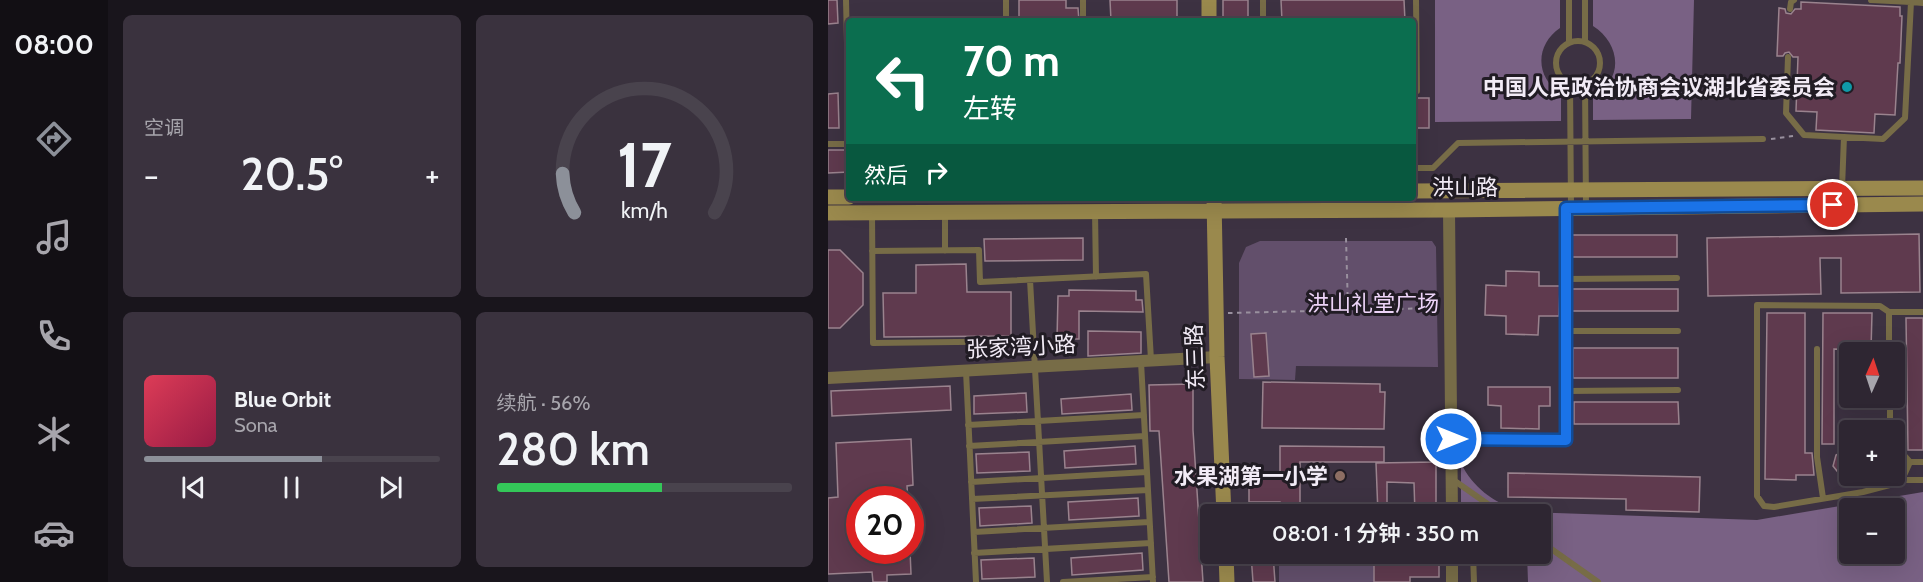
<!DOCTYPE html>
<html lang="zh">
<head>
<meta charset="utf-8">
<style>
  :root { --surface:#2e2632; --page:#3a323e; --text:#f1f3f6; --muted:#a7a5ac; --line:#49434d; --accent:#8c9099 }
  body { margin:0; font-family:Cabin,"Noto Sans SC",sans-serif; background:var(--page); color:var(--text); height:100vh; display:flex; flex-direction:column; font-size:22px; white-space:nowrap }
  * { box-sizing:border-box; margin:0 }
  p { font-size:20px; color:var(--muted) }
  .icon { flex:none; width:33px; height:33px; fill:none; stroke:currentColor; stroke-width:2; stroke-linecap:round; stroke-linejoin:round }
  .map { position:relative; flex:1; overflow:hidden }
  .details { display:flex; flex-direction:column; gap:15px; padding:15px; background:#19151c; width:720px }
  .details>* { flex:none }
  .hud { position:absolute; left:18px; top:18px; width:570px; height:183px; border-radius:6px; box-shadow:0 6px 24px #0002,0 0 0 2px var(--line); background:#0b6e4f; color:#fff; overflow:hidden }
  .needle { width:39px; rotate:3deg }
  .fabs { position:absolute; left:1011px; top:342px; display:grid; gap:12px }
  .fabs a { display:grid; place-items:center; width:66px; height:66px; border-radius:6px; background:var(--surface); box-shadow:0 6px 24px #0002,0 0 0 2px var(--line); font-size:30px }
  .speed { position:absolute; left:18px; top:486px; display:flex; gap:12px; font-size:30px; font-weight:700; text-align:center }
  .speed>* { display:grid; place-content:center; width:78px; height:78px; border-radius:50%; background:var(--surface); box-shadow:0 6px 24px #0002,0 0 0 2px var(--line); line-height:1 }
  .speed .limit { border:9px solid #d22; background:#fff; color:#111 }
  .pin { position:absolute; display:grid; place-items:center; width:51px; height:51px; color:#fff; margin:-26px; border:3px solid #fff; border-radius:50%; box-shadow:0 2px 6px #0007 }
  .me { position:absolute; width:66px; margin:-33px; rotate:90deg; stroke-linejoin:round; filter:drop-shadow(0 0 4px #0008) }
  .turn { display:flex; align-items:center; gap:21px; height:126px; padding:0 18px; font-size:27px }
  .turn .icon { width:78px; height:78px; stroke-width:2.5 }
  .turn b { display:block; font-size:42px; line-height:51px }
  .then { display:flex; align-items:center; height:57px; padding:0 18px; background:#0003; gap:12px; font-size:22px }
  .big { font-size:45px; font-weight:600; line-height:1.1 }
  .details .card { flex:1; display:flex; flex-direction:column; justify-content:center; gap:9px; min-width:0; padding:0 21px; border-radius:9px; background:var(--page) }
  .details .dial { align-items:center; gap:0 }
  .dial svg { height:156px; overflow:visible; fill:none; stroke:var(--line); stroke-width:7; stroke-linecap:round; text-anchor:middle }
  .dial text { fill:var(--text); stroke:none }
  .song { display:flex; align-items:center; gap:18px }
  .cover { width:72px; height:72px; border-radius:9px; background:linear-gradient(135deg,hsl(350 70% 55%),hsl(340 70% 35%)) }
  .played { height:6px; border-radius:3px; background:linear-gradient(90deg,var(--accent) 60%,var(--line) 60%) }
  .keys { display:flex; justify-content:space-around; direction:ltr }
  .heat { display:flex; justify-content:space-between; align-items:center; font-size:33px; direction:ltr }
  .charge { height:9px; border-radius:4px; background:linear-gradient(90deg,#34c759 56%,var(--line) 0) }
  .details .tiles { flex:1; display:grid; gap:15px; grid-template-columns:repeat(2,1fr) }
  .trip { position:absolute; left:372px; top:504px; width:351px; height:60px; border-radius:6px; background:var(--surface); box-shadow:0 6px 24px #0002,0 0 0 2px var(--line); font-weight:600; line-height:60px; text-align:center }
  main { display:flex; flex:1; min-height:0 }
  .menu { display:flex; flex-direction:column; width:108px; justify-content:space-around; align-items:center; background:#120f14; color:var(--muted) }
  .menu .icon { width:42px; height:42px }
  .menu .on { color:var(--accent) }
  .menu b { font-size:27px; color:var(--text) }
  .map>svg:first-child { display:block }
  .green { fill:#624f6b }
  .forest { fill:#796184; fill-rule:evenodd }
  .building { fill:#5f3a4e; stroke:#9a838e; stroke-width:1.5 }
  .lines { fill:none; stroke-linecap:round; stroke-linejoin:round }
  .path { stroke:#99909e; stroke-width:2; stroke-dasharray:4.5 4.5; stroke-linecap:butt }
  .lane { stroke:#776c47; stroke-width:6 }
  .street { stroke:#776c47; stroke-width:12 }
  .secondary { stroke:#9a894d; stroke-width:15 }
  .route-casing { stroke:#114b97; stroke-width:15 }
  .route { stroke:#1a73e8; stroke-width:10 }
  .culture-dot { fill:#0f9aa8; stroke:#211c24; stroke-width:2 }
  .education-dot { fill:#8d6e63; stroke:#211c24; stroke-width:2 }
  .labels { text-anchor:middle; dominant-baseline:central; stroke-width:6; stroke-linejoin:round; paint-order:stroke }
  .poi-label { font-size:22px; font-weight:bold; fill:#f2ebf6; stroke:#211c24; text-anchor:end }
  .street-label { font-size:22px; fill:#f2ebf6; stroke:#211c24 }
  .park-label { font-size:22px; fill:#edd4f8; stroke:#211c24 }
</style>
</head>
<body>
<main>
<nav class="menu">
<b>08:00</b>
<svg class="icon on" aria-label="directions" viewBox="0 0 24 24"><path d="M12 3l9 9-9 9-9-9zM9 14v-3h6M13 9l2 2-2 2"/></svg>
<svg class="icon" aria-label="music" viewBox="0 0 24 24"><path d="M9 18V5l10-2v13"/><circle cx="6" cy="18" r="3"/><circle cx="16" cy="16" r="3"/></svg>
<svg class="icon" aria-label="phone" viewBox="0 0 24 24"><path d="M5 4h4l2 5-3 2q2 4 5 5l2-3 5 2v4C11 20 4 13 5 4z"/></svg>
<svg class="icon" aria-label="climate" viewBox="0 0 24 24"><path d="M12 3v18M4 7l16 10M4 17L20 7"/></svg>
<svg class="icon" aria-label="car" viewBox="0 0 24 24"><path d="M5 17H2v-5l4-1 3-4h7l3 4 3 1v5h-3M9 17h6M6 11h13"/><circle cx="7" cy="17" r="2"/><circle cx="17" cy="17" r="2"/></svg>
</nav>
<section class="details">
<div class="tiles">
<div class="card"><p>空调</p>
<div class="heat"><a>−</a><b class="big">20.5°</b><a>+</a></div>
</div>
<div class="card dial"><svg viewBox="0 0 100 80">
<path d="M14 69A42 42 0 1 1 86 69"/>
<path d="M14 69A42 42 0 0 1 8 49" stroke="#8c9099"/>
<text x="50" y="56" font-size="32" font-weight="700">17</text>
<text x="50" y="72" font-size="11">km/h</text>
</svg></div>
<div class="card">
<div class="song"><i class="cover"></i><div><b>Blue Orbit</b><p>Sona</p></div></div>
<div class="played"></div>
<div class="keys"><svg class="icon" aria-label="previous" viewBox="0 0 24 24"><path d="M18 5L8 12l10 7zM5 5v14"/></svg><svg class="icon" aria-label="pause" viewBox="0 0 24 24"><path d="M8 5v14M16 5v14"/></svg><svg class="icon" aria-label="next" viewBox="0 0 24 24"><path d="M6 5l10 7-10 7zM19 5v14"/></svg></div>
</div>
<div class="card"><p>续航 · 56%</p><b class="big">280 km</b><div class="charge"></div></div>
</div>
</section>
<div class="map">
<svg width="1095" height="582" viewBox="0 0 1095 582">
  <rect width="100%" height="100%" fill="#3d3242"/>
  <path class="green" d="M432 241H604L608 247 610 367 468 366 467 380 411 379V263L418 247Z
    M452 510H544V514H452Z
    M451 554H546V582H451Z"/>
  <path class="forest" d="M607 0H732V28C707 45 707 77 733 94V121L607 122Z
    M765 0H866L863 119 765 120V95C797 80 792 43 765 26Z
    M633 463C645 489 671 507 699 512L929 520 1095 492V582H700L699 554H712V514H633ZM1022 508H1066V554H1022Z"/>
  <path class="building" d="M0 0H9L10 23 0 24Z
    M191 0H238V8H250L251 21H191Z
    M282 0H349V21H283Z
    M395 0H420V21H395Z
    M453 0H576L577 21H454Z
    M973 2 1072 7V16H1074L1072 63H1070L1067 115 1047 114 1046 133 988 130 989 112 968 111 970 57H965L961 52 957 53 955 56H949L951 8 957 9 958 13 963 14 967 9H973Z
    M10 93 11 128H0V94Z
    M585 98H601V128H585Z
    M0 150H21V172L0 173Z
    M1091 234 1092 292 1013 293V258H992L993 294 880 296 879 238Z
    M744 235H849V257H744Z
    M255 238V260L157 261 156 239Z
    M0 250H12L35 273V305L12 328H0Z
    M138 264 139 292H183V336L56 337 55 293H88V265Z
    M678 271 711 272V286H732L731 316H711L710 335 678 334V316L657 315 658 285 678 286Z
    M743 289H850V311H743Z
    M241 290 308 291V300H314L315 312 251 311V339H229L230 296H241Z
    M939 313H977V453H984L986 475H968V480L937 479Z
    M995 313H1044L1043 350 1006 349V444H994Z
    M1078 318H1095V450H1080Z
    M260 331 313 332V353L260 356Z
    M438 333 441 376 426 377 423 334Z
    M745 348H850V378H745Z
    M435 382 552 384V392H557L556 429 434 428Z
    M365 384V430L375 582H341L331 431H322L321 385Z
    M122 386 123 410 4 416 3 391Z
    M660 387H722V406H711V429L673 428V406L660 405Z
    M198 393 199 412 146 414V396Z
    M303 394 304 410 234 414 233 399Z
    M746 402H850L851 424H746Z
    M83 439 85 485 79 486 80 500H32V550H82L83 574 59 575V582H45L44 572 0 574V498L10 497 8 443Z
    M307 446 308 464 237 468 236 451Z
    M452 446 556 447V462H472V509L452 510V502H421V477H452Z
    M1022 448V476H1013L1005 466 1008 455Z
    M201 452 202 471 149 473 148 454Z
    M608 462V514H587L586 483 559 482V514H550L548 463Z
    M680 473 872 477 871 512 798 510V499L680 497Z
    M310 498 311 516 241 520 240 502Z
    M203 506 204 523 152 526 151 508Z
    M314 553 315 570 244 575 243 558Z
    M423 554H445L447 582H425Z
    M546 554H559V562H578V558H611V577H582V582H546Z
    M206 558 207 577 154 579 153 560Z"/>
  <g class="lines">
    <path class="path" d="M943 139 965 136
      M518 238 520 310
      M400 313 610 308"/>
    <path class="lane" d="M18 0 21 131
      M178 0V21
      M255 0V17L261 21
      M435 0V21
      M588 0 589 91
      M741 0V41
      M757 0V41
      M1083 2 1095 3
      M962 9 963 2 966 0
      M728 63a22 22 0 1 1 44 0a22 22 0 1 1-44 0Z
      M960 57 958 113 976 135 1055 139 1077 118 1083 2 1043 0
      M742 84 743 207
      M757 84 758 207
      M0 144H21
      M585 168H605L630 143 935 139
      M1014 188 1016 137
      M267 211 268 277
      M44 213 45 343 205 341
      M117 213V251
      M44 251 151 250 152 282 318 274 323 360
      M738 279 849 278
      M202 280 219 582
      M1061 312 1052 306 929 305V496L936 506 946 507 1035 492 1073 482 1082 462
      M739 331H850
      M989 349V457L995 498
      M1061 352V312H1095
      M313 362 325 582
      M138 371 148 582
      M739 391 850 390
      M1062 398V430
      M140 425 316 415
      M623 439 738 440V209
      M1066 444 1082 462H1095
      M141 446 317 436
      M624 479 674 514
      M1074 480H1095
      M143 482 319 472
      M144 499 320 490
      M146 532 321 522
      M712 541 770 582
      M146 553 323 543
      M645 554 646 582
      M235 582 325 577"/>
    <path class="street" d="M621 210 624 514
      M0 378 389 357
      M624 554V582"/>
    <path class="secondary" d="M381 0V21
      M585 191 1095 188
      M0 197H21
      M386 198 389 357 396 514
      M0 213 621 210 1095 204
      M398 554 399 582"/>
  </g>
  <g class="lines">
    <defs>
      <path id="route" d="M623 439 738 440V208L1005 205"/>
    </defs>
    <use href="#route" class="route-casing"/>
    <use href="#route" class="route"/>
  </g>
  <circle class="culture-dot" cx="1019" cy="87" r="6"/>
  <circle class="education-dot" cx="512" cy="476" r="6"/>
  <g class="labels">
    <g class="poi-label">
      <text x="1007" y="87">中国人民政治协商会议湖北省委员会</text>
      <text x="500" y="476">水果湖第一小学</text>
    </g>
    <g class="street-label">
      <text x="637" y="187">洪山路</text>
      <text transform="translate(193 347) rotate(-3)">张家湾小路</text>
      <text transform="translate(367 357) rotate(-92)">东三路</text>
    </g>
    <g class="park-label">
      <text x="545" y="303">洪山礼堂广场</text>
    </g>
  </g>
</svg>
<div class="fabs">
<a><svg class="needle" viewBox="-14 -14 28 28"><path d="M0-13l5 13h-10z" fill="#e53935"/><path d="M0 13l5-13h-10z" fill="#a7a5ac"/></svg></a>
<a>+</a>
<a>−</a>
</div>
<div class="speed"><div class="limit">20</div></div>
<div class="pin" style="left:1005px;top:205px;background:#d93025"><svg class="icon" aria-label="arrive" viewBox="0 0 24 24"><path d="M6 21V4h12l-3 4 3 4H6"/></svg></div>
<svg class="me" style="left:623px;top:439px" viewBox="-20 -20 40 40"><circle r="17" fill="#1a73e8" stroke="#fff" stroke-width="3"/><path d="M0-11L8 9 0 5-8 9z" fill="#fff"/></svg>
<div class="trip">08:01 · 1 分钟 · 350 m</div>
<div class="hud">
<div class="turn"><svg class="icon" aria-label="left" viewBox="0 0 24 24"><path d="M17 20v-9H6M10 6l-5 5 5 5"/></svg><div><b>70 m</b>左转</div></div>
<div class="then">然后<svg class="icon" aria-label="right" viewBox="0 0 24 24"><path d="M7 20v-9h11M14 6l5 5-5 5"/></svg></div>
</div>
</div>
</main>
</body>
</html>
